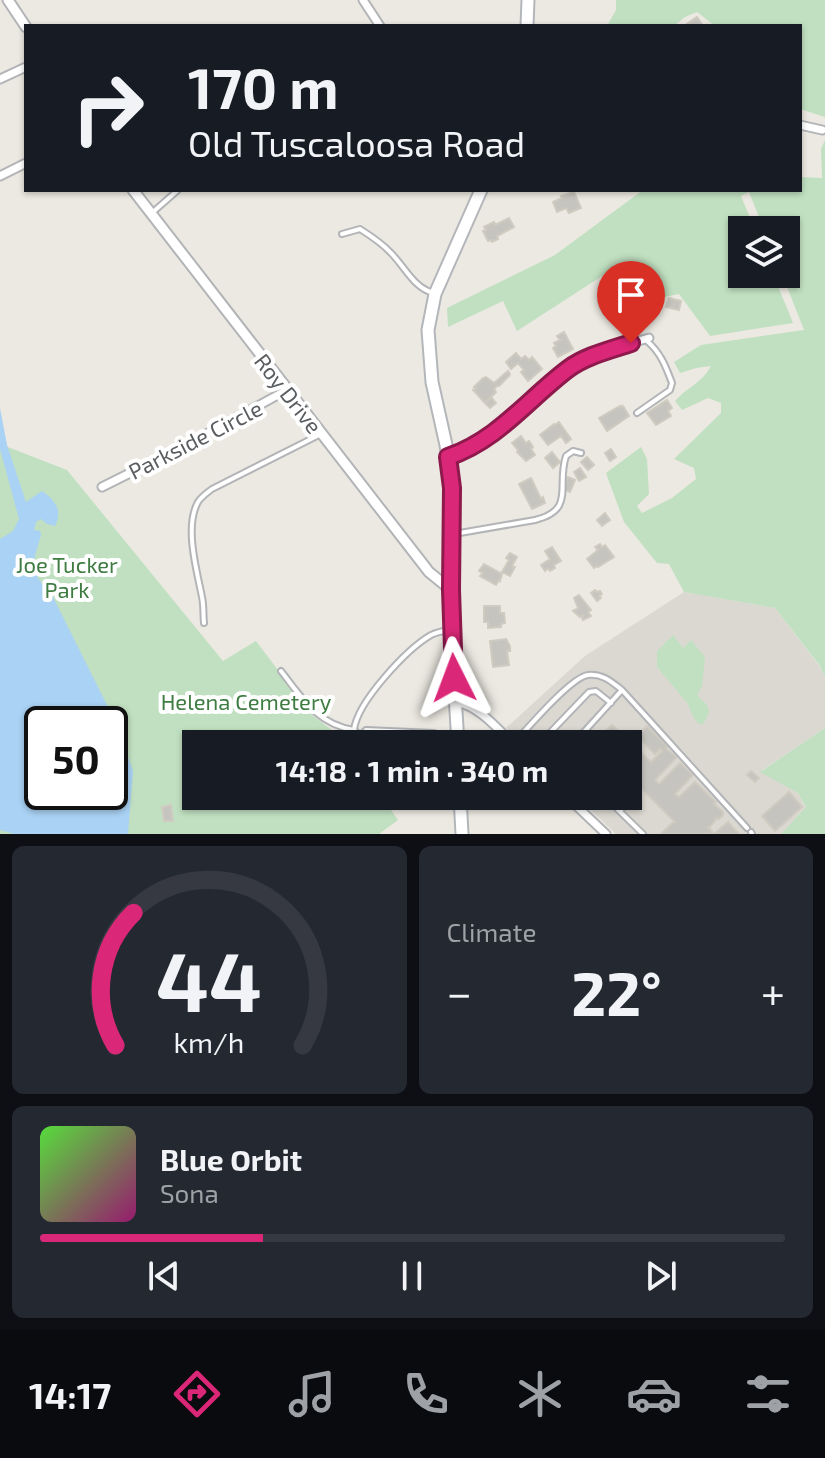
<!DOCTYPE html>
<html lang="en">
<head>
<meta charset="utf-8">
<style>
  :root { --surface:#171b24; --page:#242831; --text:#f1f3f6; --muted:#9ea1a6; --line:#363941; --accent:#db2777 }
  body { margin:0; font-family:"Exo 2",sans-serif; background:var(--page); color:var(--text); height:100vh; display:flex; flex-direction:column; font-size:30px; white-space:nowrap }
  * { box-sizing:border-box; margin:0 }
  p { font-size:26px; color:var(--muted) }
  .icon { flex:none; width:44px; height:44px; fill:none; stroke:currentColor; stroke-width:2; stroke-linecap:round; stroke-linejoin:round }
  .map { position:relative; height:834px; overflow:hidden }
  .panel { display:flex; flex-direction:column; gap:12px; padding:12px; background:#0d0f14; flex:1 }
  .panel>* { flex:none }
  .hud { position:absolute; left:24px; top:24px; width:778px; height:168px; border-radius:0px; box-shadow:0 2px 6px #0004; background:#171b24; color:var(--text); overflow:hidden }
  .tools { position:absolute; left:728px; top:216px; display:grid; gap:16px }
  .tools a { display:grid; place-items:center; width:72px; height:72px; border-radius:0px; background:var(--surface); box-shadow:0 2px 6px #0004; font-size:40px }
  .speed { position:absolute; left:24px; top:706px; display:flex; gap:16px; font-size:40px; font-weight:700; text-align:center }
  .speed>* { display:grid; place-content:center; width:104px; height:104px; border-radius:50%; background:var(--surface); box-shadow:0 2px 6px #0004; line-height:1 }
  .speed .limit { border:4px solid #111; border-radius:12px; background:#fff; color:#111 }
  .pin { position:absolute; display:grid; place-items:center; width:68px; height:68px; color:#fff; margin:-82px -34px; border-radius:50% 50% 50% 0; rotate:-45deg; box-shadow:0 0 8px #0007 }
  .pin .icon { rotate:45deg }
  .me { position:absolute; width:88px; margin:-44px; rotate:357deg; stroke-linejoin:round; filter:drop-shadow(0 0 6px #0008) }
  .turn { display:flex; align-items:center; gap:28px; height:168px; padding:0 32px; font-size:36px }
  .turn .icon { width:104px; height:104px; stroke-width:2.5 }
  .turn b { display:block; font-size:56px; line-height:68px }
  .big { font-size:60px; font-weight:700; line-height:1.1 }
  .panel .tile { flex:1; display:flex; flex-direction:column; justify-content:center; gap:12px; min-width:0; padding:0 28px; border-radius:12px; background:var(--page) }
  .panel .dial { align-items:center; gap:0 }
  .dial svg { height:208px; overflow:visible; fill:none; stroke:var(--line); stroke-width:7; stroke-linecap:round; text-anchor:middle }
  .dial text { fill:var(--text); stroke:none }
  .song { display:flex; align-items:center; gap:24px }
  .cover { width:96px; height:96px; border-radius:12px; background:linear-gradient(135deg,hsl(110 70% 55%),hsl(320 70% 35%)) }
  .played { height:8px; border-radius:4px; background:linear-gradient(90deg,var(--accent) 30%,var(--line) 30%) }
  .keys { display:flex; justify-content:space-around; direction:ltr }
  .heat { display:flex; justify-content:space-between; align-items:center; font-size:44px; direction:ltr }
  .panel .tiles { flex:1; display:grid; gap:12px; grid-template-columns:1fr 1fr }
  .tile:last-child { grid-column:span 2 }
  .trip { position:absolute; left:182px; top:730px; width:460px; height:80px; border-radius:0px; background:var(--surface); box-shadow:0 2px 6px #0004; font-weight:700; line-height:80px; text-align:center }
  .tab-bar { display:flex; height:128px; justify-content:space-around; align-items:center; background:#090b0e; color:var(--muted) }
  .tab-bar .icon { width:56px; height:56px }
  .tab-bar .current { color:var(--accent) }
  .tab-bar b { font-size:36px; color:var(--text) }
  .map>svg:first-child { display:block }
  .education { fill:#dad8d0 }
  .green { fill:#c1e0c1; fill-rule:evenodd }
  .water { fill:#a9d2f4; fill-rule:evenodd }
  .building { fill:#c6c4be; stroke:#cfcbc1; stroke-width:2 }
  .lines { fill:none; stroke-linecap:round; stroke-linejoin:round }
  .service-casing { stroke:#b2b4b7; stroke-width:8 }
  .minor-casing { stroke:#b2b4b7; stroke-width:11 }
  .tertiary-casing { stroke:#b2b4b7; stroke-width:13 }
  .secondary-casing { stroke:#b3b6ba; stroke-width:15 }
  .service { stroke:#fff; stroke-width:4 }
  .minor { stroke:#fff; stroke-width:7 }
  .tertiary { stroke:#fff; stroke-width:9 }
  .secondary { stroke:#fff; stroke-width:11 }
  .route-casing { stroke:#8e194d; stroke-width:20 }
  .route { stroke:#db2777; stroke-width:14 }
  .labels { text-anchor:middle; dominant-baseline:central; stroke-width:8; stroke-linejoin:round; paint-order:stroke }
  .street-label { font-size:22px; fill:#5a5d60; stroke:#fff }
  .park-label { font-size:22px; fill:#3e7c42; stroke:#fff }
</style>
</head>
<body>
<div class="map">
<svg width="825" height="834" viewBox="0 0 825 834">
  <rect width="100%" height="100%" fill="#ebe9e1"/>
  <path class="education" d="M684 592 775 608 820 667 825 677V728L761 771 798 793 806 808 781 834H616L576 796H628V744H523L506 728 585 656Z"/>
  <path class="green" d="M616 0H825V117L800 109V26H715L697 12 685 17 674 26H607L616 10Z
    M825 140V677L820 666 775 608 684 592 669 564 657 563 624 522 606 473 641 447 647 459 649 494 637 506 642 513 672 498 696 479 694 468 674 459 721 413V403L708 398 682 410 675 401C686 388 703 382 711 366L696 368 680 373 674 362 701 345 804 330 782 274H786V230H764L749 192 741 196 755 230H742V274H773L793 323 710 336 679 294 664 297 616 267 517 331 503 301 448 327 447 308 555 255 643 190H800V177L822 178 821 149Z
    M0 444 67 470 223 661 256 641 312 715 333 731 343 744H196V796H381L398 820 379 834H0ZM42 724H110V792H42Z
    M673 635 683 648 691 640 705 657 702 686 697 695C708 707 714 706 703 724H699L693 717 688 704 657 667V651Z
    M825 728V834H781L806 807 798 793 760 772Z"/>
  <path class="water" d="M0 408 7 445 26 502 42 491C55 500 63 510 55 526L47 524 41 519 36 522 34 530 40 531 41 535C32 567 28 569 52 595L115 721 133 771 128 834H14L0 830V539L13 531 19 519 0 449ZM42 724H110V792H42Z"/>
  <path class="building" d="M697 17 703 26H684Z
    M574 192 581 208 569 213 566 208 557 212 553 202 562 198 561 196Z
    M509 218 514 227 497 236 498 239 492 242 491 240 488 241 483 231 486 230 484 227 494 222 495 225Z
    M624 281 659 311 652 319 621 296 625 291 619 287Z
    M669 298 681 301 679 310 666 307Z
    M564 332 573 349 558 357 553 348 556 346 554 343 560 340 557 336Z
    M516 353 521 359 525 356 529 360 532 357 542 369 528 381 521 372 524 370 518 363 511 369 506 362Z
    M508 371 510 374 509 376 499 386H497L494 389 496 392 485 403 473 390 476 388 474 387 483 378 486 377 494 383Z
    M491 397 496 403 490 408 485 403Z
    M667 400 672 408 668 411 671 416 656 425 647 413Z
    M620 406V407L623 406 629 416 607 431 599 418Z
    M559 422 571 439 566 443 561 436 548 445 540 435 554 424 555 425Z
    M521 436 526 443 529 441 533 447 531 449 535 455 526 461 517 452 518 450 512 443Z
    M611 449 616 457 610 461 605 453Z
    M552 452 560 462 553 468 545 458Z
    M587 457 594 465 588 470 581 462Z
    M580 468 586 477 579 481 574 472Z
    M568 477 575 480 570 492 563 489Z
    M531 478 541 499 543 497 545 503 532 509 519 484Z
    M605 513 610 520 602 526 597 520Z
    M600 544 602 547 605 545 614 557 598 567 597 566 594 568 587 559 598 550 595 547Z
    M552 547 561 561 554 565 555 568 550 571 548 568 545 571 541 565 550 559 545 551Z
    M510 553 517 557 512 566 515 567 510 576 502 572 509 560 506 558Z
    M484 564 502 574 500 581 499 580 496 585 480 576 483 573 479 571Z
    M595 590 597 592 600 591 602 594 599 596 601 598 597 601 591 593Z
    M579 595 591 610 588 612 591 616 583 620 582 617 584 615 580 617 573 611 578 608 574 598Z
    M484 606H500V613H504L505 623 501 624V627L488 628V622H484Z
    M506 639 510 646V651H507L509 665 493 667 490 641Z
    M612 725 651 762 662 751 660 749 655 754 637 736 647 726 668 747 666 749 677 757 655 780 659 784 680 763 693 775 675 794 679 797 695 782 716 802 714 804 723 812V815L719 819 717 818 710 827H708L714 834 728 822 739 834H661L672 823 675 822 628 775V744H596L594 742Z
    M751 771 759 778 755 782 747 775Z
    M789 792 802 807 775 831 762 816Z
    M171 805 173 821H164L162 807Z"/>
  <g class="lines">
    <defs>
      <path id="service" d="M153 212 178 190
        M342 234 360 229C371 236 382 243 391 253 405 267 413 287 433 293
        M637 413 670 390 672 383C666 367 661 353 647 341
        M454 534 535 520C576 510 556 486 566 456L573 451 581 453
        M204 623C203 614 204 606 202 597 197 571 184 527 198 502 202 496 207 493 212 489L321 434
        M281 671C302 698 317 724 354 730
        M364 739V732L366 730 434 733 437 734 440 744
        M366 744 364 739 354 730C357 702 407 649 431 635 437 632 443 631 449 630
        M370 744H378
        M513 744C527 729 571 677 588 675 602 673 612 682 622 690L747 828
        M542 744V741L589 692 596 691 611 703
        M573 744 622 690
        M604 796 643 834
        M289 798 292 796
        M620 811 631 799 627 796
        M751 832 752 834"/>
      <path id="minor" d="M363 0 380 26
        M0 79 26 67
        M800 125 822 130
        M0 176 26 163
        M448 457 475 447 494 434 572 366 631 343 649 338
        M102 487 184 446 287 390
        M456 702C479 706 497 728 513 744
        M566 796 606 834"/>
      <path id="tertiary" d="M8 0 26 27
        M133 190 429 572 451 590"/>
      <path id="secondary" d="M527 26 528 0
        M458 744 451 629 452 488 446 445 432 382 428 330 435 294 481 190
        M460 796 462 834"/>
    </defs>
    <use href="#service" class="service-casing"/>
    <use href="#minor" class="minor-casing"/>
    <use href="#tertiary" class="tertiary-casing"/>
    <use href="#secondary" class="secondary-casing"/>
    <use href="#service" class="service"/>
    <use href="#minor" class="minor"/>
    <use href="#tertiary" class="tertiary"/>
    <use href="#secondary" class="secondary"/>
  </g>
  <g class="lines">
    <defs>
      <path id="route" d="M454 678 451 590 452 488 448 457C498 440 527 400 568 369 585 356 610 350 631 343"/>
    </defs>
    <use href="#route" class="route-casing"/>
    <use href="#route" class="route"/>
  </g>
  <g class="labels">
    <g class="street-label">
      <text transform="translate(289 393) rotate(52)">Roy Drive</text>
      <text transform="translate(195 439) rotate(-27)">Parkside Circle</text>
    </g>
    <g class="park-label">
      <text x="67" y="564">Joe Tucker<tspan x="67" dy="25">Park</tspan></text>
      <text x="246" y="701">Helena Cemetery</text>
    </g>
  </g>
</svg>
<div class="tools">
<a><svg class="icon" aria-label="layers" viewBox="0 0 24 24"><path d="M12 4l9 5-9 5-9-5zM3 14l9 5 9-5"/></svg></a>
</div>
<div class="speed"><div class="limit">50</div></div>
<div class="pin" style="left:631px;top:343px;background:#d93025"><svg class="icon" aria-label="arrive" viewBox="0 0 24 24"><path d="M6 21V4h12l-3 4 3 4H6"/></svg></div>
<svg class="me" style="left:454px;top:678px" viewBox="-20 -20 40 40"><path d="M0-17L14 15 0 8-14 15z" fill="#db2777" stroke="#fff" stroke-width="4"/></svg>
<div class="trip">14:18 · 1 min · 340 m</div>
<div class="hud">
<div class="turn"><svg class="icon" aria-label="right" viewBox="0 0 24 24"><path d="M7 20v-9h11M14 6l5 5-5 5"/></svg><div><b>170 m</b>Old Tuscaloosa Road</div></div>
</div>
</div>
<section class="panel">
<div class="tiles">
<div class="tile dial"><svg viewBox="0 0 100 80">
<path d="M14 69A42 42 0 1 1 86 69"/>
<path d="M14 69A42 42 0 0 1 21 18" stroke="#db2777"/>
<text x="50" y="56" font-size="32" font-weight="700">44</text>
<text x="50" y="72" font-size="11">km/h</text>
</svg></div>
<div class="tile"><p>Climate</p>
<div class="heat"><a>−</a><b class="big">22°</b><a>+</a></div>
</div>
<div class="tile">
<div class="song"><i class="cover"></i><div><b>Blue Orbit</b><p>Sona</p></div></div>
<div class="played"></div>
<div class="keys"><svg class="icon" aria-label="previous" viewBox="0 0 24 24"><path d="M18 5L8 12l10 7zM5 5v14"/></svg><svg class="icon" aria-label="pause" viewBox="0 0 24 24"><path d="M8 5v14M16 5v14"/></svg><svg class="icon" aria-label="next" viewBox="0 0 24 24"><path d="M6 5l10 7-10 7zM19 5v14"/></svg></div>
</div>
</div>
</section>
<nav class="tab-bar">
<b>14:17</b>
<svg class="icon current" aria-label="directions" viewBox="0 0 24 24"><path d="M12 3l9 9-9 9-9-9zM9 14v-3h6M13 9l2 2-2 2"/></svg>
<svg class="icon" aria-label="music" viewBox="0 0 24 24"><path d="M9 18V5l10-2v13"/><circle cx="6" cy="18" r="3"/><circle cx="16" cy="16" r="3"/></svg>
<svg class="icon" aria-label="phone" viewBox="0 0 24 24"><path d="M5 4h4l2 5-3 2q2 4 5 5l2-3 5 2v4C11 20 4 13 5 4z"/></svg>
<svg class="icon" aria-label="climate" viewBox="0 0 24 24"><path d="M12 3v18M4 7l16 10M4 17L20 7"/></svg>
<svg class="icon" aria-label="car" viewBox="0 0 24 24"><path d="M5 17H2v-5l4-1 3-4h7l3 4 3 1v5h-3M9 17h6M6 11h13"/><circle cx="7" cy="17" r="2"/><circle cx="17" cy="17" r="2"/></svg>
<svg class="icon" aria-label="filters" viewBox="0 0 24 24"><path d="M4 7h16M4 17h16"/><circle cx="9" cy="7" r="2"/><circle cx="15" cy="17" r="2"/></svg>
</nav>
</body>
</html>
